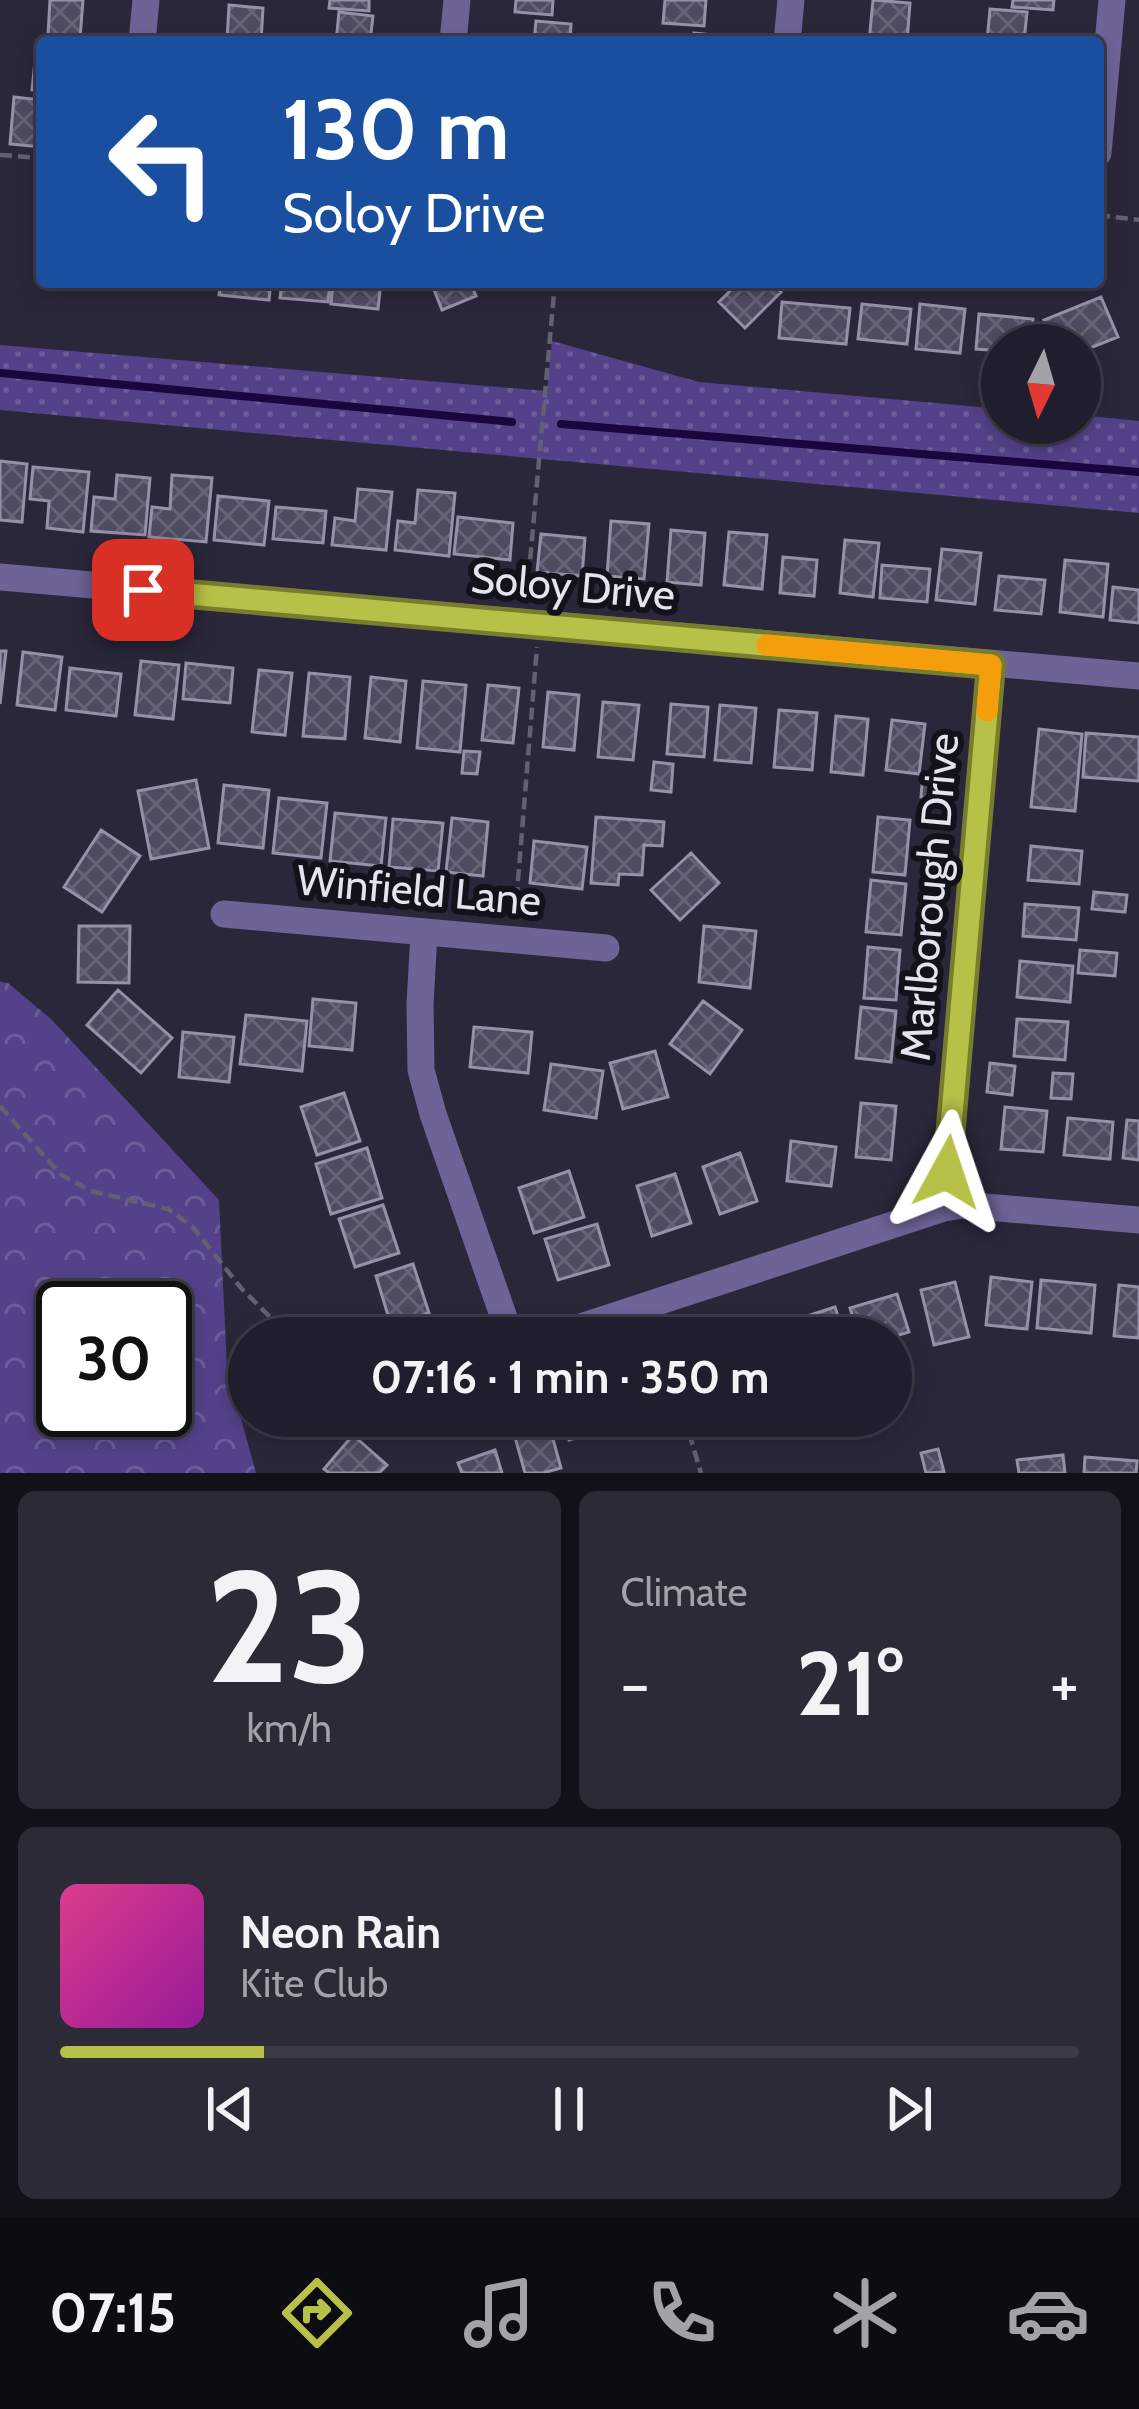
<!DOCTYPE html>
<html lang="en">
<head>
<meta charset="utf-8">
<style>
  :root { --surface:#201d2c; --page:#2d2a38; --text:#f1f3f6; --muted:#a2a2a9; --line:#3d3b48; --accent:#b8c147 }
  body { margin:0; font-family:Cabin,sans-serif; background:var(--page); color:var(--text); height:100vh; display:flex; flex-direction:column; font-size:45px; white-space:nowrap }
  * { box-sizing:border-box; margin:0 }
  p { font-size:39px; color:var(--muted) }
  .icon { flex:none; width:66px; height:66px; fill:none; stroke:currentColor; stroke-width:2; stroke-linecap:round; stroke-linejoin:round }
  .map { position:relative; height:1473px; overflow:hidden }
  .sheet { display:flex; flex-direction:column; gap:18px; padding:18px; background:#121018; flex:1 }
  .sheet>* { flex:none }
  .top-card { position:absolute; left:36px; top:36px; width:1068px; height:252px; border-radius:12px; box-shadow:0 6px 18px #0003,0 0 0 3px var(--line); background:#1a4fa0; color:#fff; overflow:hidden }
  .needle { width:78px; rotate:185deg }
  .buttons { position:absolute; left:981px; top:324px; display:grid; gap:24px }
  .buttons a { display:grid; place-items:center; width:120px; height:120px; border-radius:50%; background:var(--surface); box-shadow:0 6px 18px #0003,0 0 0 3px var(--line); font-size:60px }
  .speed { position:absolute; left:36px; top:1281px; display:flex; gap:24px; font-size:60px; font-weight:700; text-align:center }
  .speed>* { display:grid; place-content:center; width:156px; height:156px; border-radius:50%; background:var(--surface); box-shadow:0 6px 18px #0003,0 0 0 3px var(--line); line-height:1 }
  .speed .limit { border:6px solid #111; border-radius:18px; background:#fff; color:#111 }
  .pin { position:absolute; display:grid; place-items:center; width:102px; height:102px; color:#fff; margin:-51px; border-radius:24px; box-shadow:0 6px 18px #0006 }
  .me { position:absolute; width:132px; margin:-66px; rotate:5deg; stroke-linejoin:round; filter:drop-shadow(0 0 9px #0008) }
  .turn { display:flex; align-items:center; gap:42px; height:252px; padding:0 48px; font-size:54px }
  .turn .icon { width:156px; height:156px; stroke-width:2.5 }
  .turn b { display:block; font-size:84px; line-height:102px }
  .big { font-size:90px; font-weight:700; line-height:1.1 }
  .sheet .tile { flex:1; display:flex; flex-direction:column; justify-content:center; gap:18px; min-width:0; padding:0 42px; border-radius:18px; background:var(--page) }
  .sheet .dial { align-items:center; gap:0 }
  .dial b { font-size:156px; line-height:1 }
  .song { display:flex; align-items:center; gap:36px }
  .cover { width:144px; height:144px; border-radius:18px; background:linear-gradient(135deg,hsl(330 70% 55%),hsl(300 70% 35%)) }
  .played { height:12px; border-radius:6px; background:linear-gradient(90deg,var(--accent) 20%,var(--line) 20%) }
  .keys { display:flex; justify-content:space-around; direction:ltr }
  .heat { display:flex; justify-content:space-between; align-items:center; font-size:66px; direction:ltr }
  .sheet .tiles { flex:1; display:grid; gap:18px; grid-template-columns:1fr 1fr }
  .tile:last-child { grid-column:span 2 }
  .trip { position:absolute; left:228px; top:1317px; width:684px; height:120px; border-radius:60px; background:var(--surface); box-shadow:0 6px 18px #0003,0 0 0 3px var(--line); font-weight:700; line-height:120px; text-align:center }
  .tabs { display:flex; height:192px; justify-content:space-around; align-items:center; background:#0d0c12; color:var(--muted) }
  .tabs .icon { width:84px; height:84px }
  .tabs .active { color:var(--accent) }
  .tabs b { font-size:54px; color:var(--text) }
  .map>svg:first-child { display:block }
  .grass { fill:url(#grass-dots) }
  .forest { fill:url(#forest-crowns); fill-rule:evenodd }
  .lines { fill:none; stroke-linecap:round; stroke-linejoin:round }
  .stream { stroke:#1a053c; stroke-width:8 }
  .building { fill:url(#building-cross-hatch); stroke:#9591a9; stroke-width:3 }
  .path { stroke:#626071; stroke-width:4.5; stroke-dasharray:12 6; stroke-linecap:butt }
  .minor { stroke:#6e6397; stroke-width:27 }
  .route-casing { stroke:#787d2e; stroke-width:30 }
  .route { stroke:#b8c147; stroke-width:21 }
  .slow { stroke:#f59e0b; stroke-width:21 }
  .labels { text-anchor:middle; dominant-baseline:central; stroke-width:12; stroke-linejoin:round; paint-order:stroke }
  .street-label { font-size:42px; fill:#e5e3f0; stroke:#13111a }
</style>
</head>
<body>
<div class="map">
<svg width="1139" height="1473" viewBox="0 0 1139 1473">
  <defs>
    <pattern id="grass-dots" width="8" height="8" patternUnits="userSpaceOnUse" patternTransform="scale(3)"><rect width="8" height="8" fill="#544189"/><path d="M2 2h.1M6 6h.1" fill="none" stroke="#6c5c9a" stroke-width="1.8" stroke-linecap="round"/></pattern>
    <pattern id="forest-crowns" width="20" height="18" patternUnits="userSpaceOnUse" patternTransform="scale(3)"><rect width="20" height="18" fill="#544189"/><path d="M2 6a3 3 0 1 1 6 0M12 15a3 3 0 1 1 6 0" fill="none" stroke="#6c5c9a"/></pattern>
    <pattern id="building-cross-hatch" width="8" height="8" patternUnits="userSpaceOnUse" patternTransform="scale(3)"><rect width="8" height="8" fill="#4e4a60"/><path d="M0 0l8 8M0 8l8-8" fill="none" stroke="#676477"/></pattern>
  </defs>
  <rect width="100%" height="100%" fill="#2a273a"/>
  <path class="grass" d="M552 341 699 382 1002 409V423H1080V415L1139 421V513L0 410V345L547 391Z"/>
  <path class="forest" d="M0 982 8 983 52 1020 219 1200 227 1368 256 1473H0ZM63 1308H165V1410H63Z"/>
  <g class="lines">
    <path class="stream" d="M0 373 512 422
      M561 424 1139 472"/>
  </g>
  <path class="building" d="M50 0H83L80 38 48 35Z
    M330 0H369V11L329 8Z
    M516 0H553L552 15 515 12Z
    M665 0H706L704 26 663 23Z
    M873 0 910 3 907 42H869Z
    M1013 0H1054L1053 10 1012 7Z
    M229 5 263 8 261 42H227Z
    M990 9 1027 12 1024 42H987Z
    M339 12 373 16 370 42H336Z
    M536 21 571 24 570 42H534Z
    M694 33 725 36 724 42H693Z
    M37 41 45 42H42V91L32 90Z
    M14 97 42 100V147L10 144Z
    M221 282H271L269 300 219 295Z
    M282 282H330L328 302 280 298Z
    M333 282H381L378 309 331 304Z
    M431 282H470L476 296 442 310Z
    M739 282H771L781 292 745 328 719 302Z
    M1101 297 1118 337 1080 352V345H1055L1044 320Z
    M782 302 850 308 846 344 779 338Z
    M862 304 911 309 907 344 858 339Z
    M920 304 965 309 960 353 916 349Z
    M979 314 1033 319 1031 345H1002V351L976 349Z
    M0 461 27 464 22 522 0 520Z
    M33 467 89 472 83 532 47 528 49 501 30 499Z
    M117 475 150 478 145 535 91 531 94 497 115 499Z
    M172 475 212 478 206 542 149 537 152 507 170 509Z
    M358 489 392 492 386 550 332 545 335 518 355 521Z
    M418 490 455 493 449 556 395 550 398 521 415 523Z
    M218 496 269 501 264 545 214 540Z
    M276 507 326 511 323 543 273 539Z
    M458 517 513 523 510 560 454 554Z
    M611 521 649 524 644 579 607 576Z
    M671 530 705 533 701 585 667 582Z
    M729 532 767 535 762 589 724 585Z
    M541 534 585 538 582 576 537 572Z
    M845 540 879 543 873 597 840 593Z
    M942 549 981 553 975 604 936 600Z
    M783 557 817 560 814 596 780 593Z
    M1065 560 1108 564 1103 617 1060 612Z
    M882 565 930 569 927 602 880 598Z
    M999 576 1045 580 1041 614 995 610Z
    M1113 587 1139 590V623L1110 620Z
    M0 651H6L0 704Z
    M23 652 62 657 55 710 17 705Z
    M141 661 179 665 173 719 135 715Z
    M186 663 233 668 230 703 183 699Z
    M70 668 121 674 116 716 66 710Z
    M259 670 292 673 285 735 252 732Z
    M309 673 350 677 345 739 303 736Z
    M371 677 406 681 400 742 365 738Z
    M423 681 466 685 460 752 417 748Z
    M488 685 519 688 513 743 482 740Z
    M548 692 579 695 574 750 543 747Z
    M603 702 639 705 633 760 598 757Z
    M671 704 708 707 704 757 667 754Z
    M720 705 756 708 751 763 715 760Z
    M779 710 817 713 812 770 774 767Z
    M836 716 868 719 863 775 831 772Z
    M892 720 925 724 919 774 886 770Z
    M1039 729 1082 734 1075 811 1031 807Z
    M1086 733 1139 737V781L1083 777Z
    M464 751 480 752 477 774 462 773Z
    M654 762 673 764 671 792 651 790Z
    M923 773 940 775 938 799 921 797Z
    M196 780 209 848 151 859 138 791Z
    M224 785 269 790 263 848 218 843Z
    M279 798 327 803 321 858 273 853Z
    M335 813 386 818 381 866 330 861Z
    M596 817 664 822 662 846 644 845 642 875 619 874 618 885 591 883Z
    M878 817 910 820 905 875 873 872Z
    M452 818 488 822 483 876 446 872Z
    M393 819 443 823 438 871 389 867Z
    M101 830 140 856 102 912 64 887Z
    M534 841 587 847 582 889 530 883Z
    M1031 846 1082 851 1079 884 1028 880Z
    M691 853 719 883 680 920 651 890Z
    M871 880 906 884 901 935 866 932Z
    M1094 892 1127 895 1125 912 1092 909Z
    M1025 904 1079 908 1076 940 1023 936Z
    M79 926H130L129 983 78 982Z
    M704 926 756 931 750 988 699 982Z
    M868 947 900 950 896 1000 864 998Z
    M1080 950 1117 953 1115 976 1078 973Z
    M1020 961 1073 966 1070 1002 1017 997Z
    M118 990 172 1038 141 1073 87 1025Z
    M313 999 356 1003 352 1050 309 1046Z
    M703 1001 742 1030 710 1074 670 1044Z
    M861 1007 896 1011 891 1062 856 1058Z
    M246 1015 307 1021 302 1071 240 1064Z
    M1017 1019 1068 1022 1065 1060 1014 1056Z
    M474 1027 532 1032 528 1073 470 1067Z
    M183 1032 234 1037 229 1082 179 1077Z
    M655 1051 668 1097 623 1109 610 1063Z
    M990 1063 1015 1066 1012 1095 987 1092Z
    M551 1064 603 1071 596 1118 544 1110Z
    M1053 1073 1073 1074 1071 1099 1051 1098Z
    M344 1093 360 1141 317 1155 301 1107Z
    M861 1103 896 1106 891 1160 856 1157Z
    M1005 1107 1047 1111 1043 1152 1001 1149Z
    M1068 1118 1113 1122 1110 1159 1064 1155Z
    M1127 1120 1139 1121V1160L1123 1158Z
    M791 1141 836 1147 831 1186 787 1181Z
    M367 1148 382 1198 331 1214 316 1164Z
    M740 1153 757 1201 720 1214 703 1167Z
    M569 1171 584 1217 534 1233 519 1188Z
    M675 1174 691 1223 652 1236 637 1186Z
    M383 1205 399 1253 355 1267 339 1219Z
    M597 1224 609 1265 558 1280 545 1239Z
    M413 1264 429 1313 391 1325 376 1276Z
    M991 1277 1032 1282 1027 1329 986 1325Z
    M1041 1280 1095 1285 1091 1333 1037 1328Z
    M955 1282 969 1337 934 1345 921 1290Z
    M1119 1285 1139 1287V1338L1114 1336Z
    M897 1294 909 1332 889 1338H859L850 1308Z
    M835 1307 845 1338H801L795 1320Z
    M775 1326 779 1338H736Z
    M265 1416H331V1420L266 1425Z
    M562 1416H606L610 1428 569 1440Z
    M548 1421 561 1468 543 1473H525L513 1430Z
    M353 1435 387 1465 379 1473H329L324 1469Z
    M938 1449 944 1472 926 1473 921 1453Z
    M495 1450 502 1473H462L458 1463Z
    M1063 1455 1065 1473H1019L1017 1460Z
    M1085 1457 1137 1461 1136 1473H1084Z"/>
  <g class="lines">
    <path class="path" d="M0 155 42 158
      M1098 215 1139 220
      M527 595 555 282
      M515 917 537 647
      M0 1106 60 1174 91 1191 168 1209 192 1226 241 1288 275 1322 316 1338
      M684 1416 701 1473"/>
    <path class="minor" d="M142 42 146 0
      M453 42 457 0
      M787 42 791 0
      M1098 153 1112 0
      M0 577 1139 676
      M224 914 606 948
      M424 933 420 1004 421 1070 433 1114 511 1338
      M944 1208 991 665
      M547 1338 944 1208 962 1205 1139 1220"/>
  </g>
  <g class="lines">
    <defs>
      <path id="route" d="M143 590 991 665 947 1172"/>
    </defs>
    <use href="#route" class="route-casing"/>
    <use href="#route" class="route"/>
    <path class="slow" d="M767 645 991 665 987 711"/>
  </g>
  <g class="labels">
    <g class="street-label">
      <text transform="translate(573 586) rotate(5)">Soloy Drive</text>
      <text transform="translate(419 890) rotate(5)">Winfield Lane</text>
      <text transform="translate(929 897) rotate(-85)">Marlborough Drive</text>
    </g>
  </g>
</svg>
<div class="buttons">
<a><svg class="needle" viewBox="-14 -14 28 28"><path d="M0-13l5 13h-10z" fill="#e53935"/><path d="M0 13l5-13h-10z" fill="#a2a2a9"/></svg></a>
</div>
<div class="speed"><div class="limit">30</div></div>
<div class="pin" style="left:143px;top:590px;background:#d93025"><svg class="icon" aria-label="arrive" viewBox="0 0 24 24"><path d="M6 21V4h12l-3 4 3 4H6"/></svg></div>
<svg class="me" style="left:947px;top:1172px" viewBox="-20 -20 40 40"><path d="M0-17L14 15 0 8-14 15z" fill="#b8c147" stroke="#fff" stroke-width="4"/></svg>
<div class="trip">07:16 · 1 min · 350 m</div>
<div class="top-card">
<div class="turn"><svg class="icon" aria-label="left" viewBox="0 0 24 24"><path d="M17 20v-9H6M10 6l-5 5 5 5"/></svg><div><b>130 m</b>Soloy Drive</div></div>
</div>
</div>
<section class="sheet">
<div class="tiles">
<div class="tile dial"><b>23</b><p>km/h</p></div>
<div class="tile"><p>Climate</p>
<div class="heat"><a>−</a><b class="big">21°</b><a>+</a></div>
</div>
<div class="tile">
<div class="song"><i class="cover"></i><div><b>Neon Rain</b><p>Kite Club</p></div></div>
<div class="played"></div>
<div class="keys"><svg class="icon" aria-label="previous" viewBox="0 0 24 24"><path d="M18 5L8 12l10 7zM5 5v14"/></svg><svg class="icon" aria-label="pause" viewBox="0 0 24 24"><path d="M8 5v14M16 5v14"/></svg><svg class="icon" aria-label="next" viewBox="0 0 24 24"><path d="M6 5l10 7-10 7zM19 5v14"/></svg></div>
</div>
</div>
</section>
<nav class="tabs">
<b>07:15</b>
<svg class="icon active" aria-label="directions" viewBox="0 0 24 24"><path d="M12 3l9 9-9 9-9-9zM9 14v-3h6M13 9l2 2-2 2"/></svg>
<svg class="icon" aria-label="music" viewBox="0 0 24 24"><path d="M9 18V5l10-2v13"/><circle cx="6" cy="18" r="3"/><circle cx="16" cy="16" r="3"/></svg>
<svg class="icon" aria-label="phone" viewBox="0 0 24 24"><path d="M5 4h4l2 5-3 2q2 4 5 5l2-3 5 2v4C11 20 4 13 5 4z"/></svg>
<svg class="icon" aria-label="climate" viewBox="0 0 24 24"><path d="M12 3v18M4 7l16 10M4 17L20 7"/></svg>
<svg class="icon" aria-label="car" viewBox="0 0 24 24"><path d="M5 17H2v-5l4-1 3-4h7l3 4 3 1v5h-3M9 17h6M6 11h13"/><circle cx="7" cy="17" r="2"/><circle cx="17" cy="17" r="2"/></svg>
</nav>
</body>
</html>
